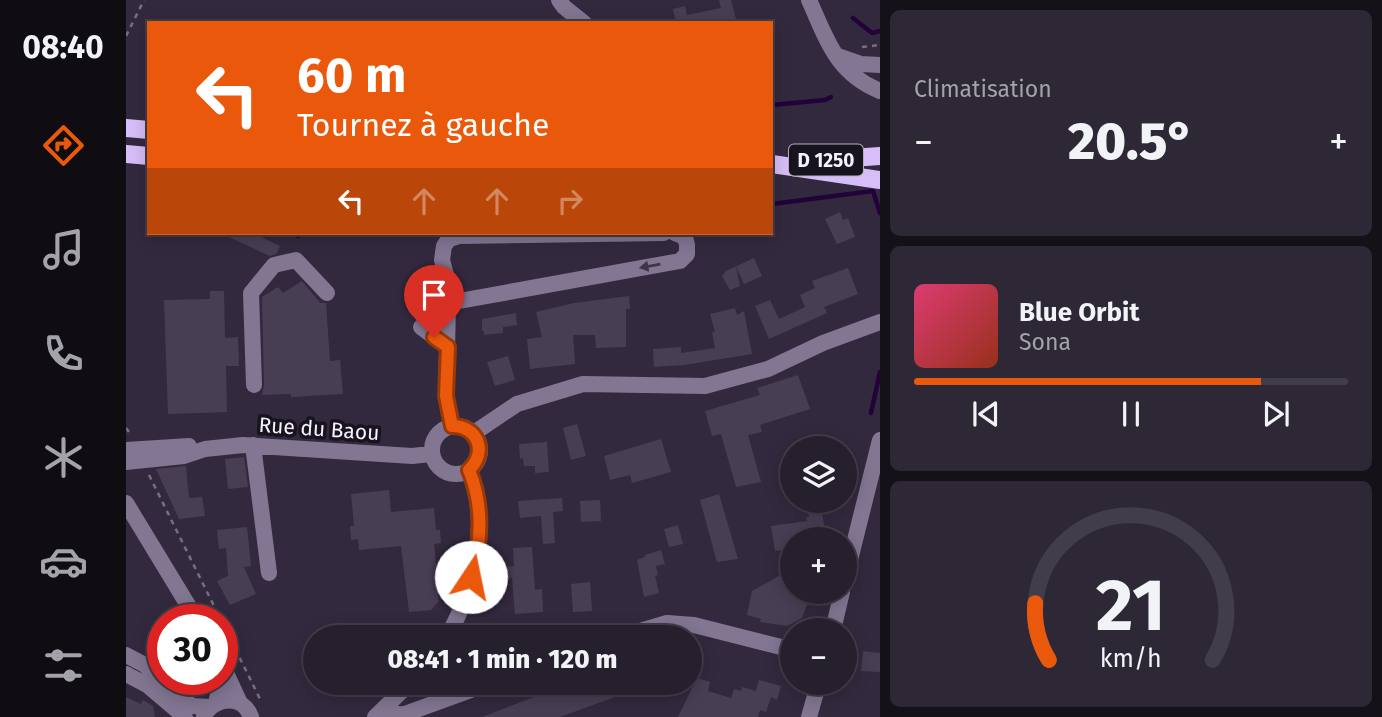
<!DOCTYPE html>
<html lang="fr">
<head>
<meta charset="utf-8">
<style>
  :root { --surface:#261f2e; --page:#2e2736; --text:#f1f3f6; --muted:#a4a2aa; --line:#423d4a; --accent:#ea580c }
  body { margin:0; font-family:"Fira Sans",sans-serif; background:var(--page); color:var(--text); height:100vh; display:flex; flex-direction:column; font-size:26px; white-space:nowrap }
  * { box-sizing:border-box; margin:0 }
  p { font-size:23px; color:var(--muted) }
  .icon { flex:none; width:38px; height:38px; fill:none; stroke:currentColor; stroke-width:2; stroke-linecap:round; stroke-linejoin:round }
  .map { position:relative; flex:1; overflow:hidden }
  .details { display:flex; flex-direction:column; gap:10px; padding:10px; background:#151119; width:502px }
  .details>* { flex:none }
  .banner { position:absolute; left:21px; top:21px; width:626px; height:214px; border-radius:0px; box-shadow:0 4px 18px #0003,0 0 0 2px var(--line); background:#ea580c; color:#fff; overflow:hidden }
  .fabs { position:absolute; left:654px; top:436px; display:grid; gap:14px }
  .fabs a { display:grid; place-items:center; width:77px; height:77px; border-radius:50%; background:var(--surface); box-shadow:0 4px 18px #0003,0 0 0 2px var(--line); font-size:35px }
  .speed { position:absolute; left:21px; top:604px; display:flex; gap:14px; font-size:35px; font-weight:700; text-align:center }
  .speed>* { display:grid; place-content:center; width:91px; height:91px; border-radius:50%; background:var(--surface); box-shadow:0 4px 18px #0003,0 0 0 2px var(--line); line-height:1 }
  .speed .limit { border:10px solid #d22; background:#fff; color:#111 }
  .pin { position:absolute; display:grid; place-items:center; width:60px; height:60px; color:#fff; margin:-72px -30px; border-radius:50% 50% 50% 0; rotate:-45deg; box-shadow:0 0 7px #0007 }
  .pin .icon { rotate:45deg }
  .me { position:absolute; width:77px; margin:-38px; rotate:11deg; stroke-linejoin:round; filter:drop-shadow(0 0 5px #0008) }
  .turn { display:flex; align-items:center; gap:24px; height:147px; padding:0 35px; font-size:32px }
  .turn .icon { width:91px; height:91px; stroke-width:2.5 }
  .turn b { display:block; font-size:49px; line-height:60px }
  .lanes { display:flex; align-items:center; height:66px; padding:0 35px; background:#0003; justify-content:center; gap:35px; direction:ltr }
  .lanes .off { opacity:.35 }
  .big { font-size:52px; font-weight:800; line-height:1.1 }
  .details .tile { flex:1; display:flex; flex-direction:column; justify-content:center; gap:10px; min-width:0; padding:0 24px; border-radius:10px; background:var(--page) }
  .details .dial { align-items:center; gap:0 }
  .dial svg { height:182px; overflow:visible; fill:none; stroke:var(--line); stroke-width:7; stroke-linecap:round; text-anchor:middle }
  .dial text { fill:var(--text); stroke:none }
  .song { display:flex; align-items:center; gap:21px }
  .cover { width:84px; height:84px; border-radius:10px; background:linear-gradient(135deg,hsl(340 70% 55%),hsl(10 70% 35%)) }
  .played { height:7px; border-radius:4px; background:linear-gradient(90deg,var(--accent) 80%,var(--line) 80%) }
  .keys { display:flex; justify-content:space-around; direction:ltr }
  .heat { display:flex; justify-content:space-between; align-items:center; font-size:38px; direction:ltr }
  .trip { position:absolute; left:177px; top:625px; width:399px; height:70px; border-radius:35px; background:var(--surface); box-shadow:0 4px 18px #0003,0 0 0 2px var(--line); font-weight:800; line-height:70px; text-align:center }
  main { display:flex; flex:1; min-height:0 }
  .menu { display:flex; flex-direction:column; width:126px; justify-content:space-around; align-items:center; background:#0f0c12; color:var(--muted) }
  .menu .icon { width:49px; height:49px }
  .menu .selected { color:var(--accent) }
  .menu b { font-size:32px; color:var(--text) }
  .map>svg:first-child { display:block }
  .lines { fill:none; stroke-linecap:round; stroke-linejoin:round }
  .stream { stroke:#210239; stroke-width:4.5 }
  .building { fill:#483e54 }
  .path { stroke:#776f81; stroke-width:2.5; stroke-dasharray:5 5; stroke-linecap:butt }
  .minor { stroke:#827692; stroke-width:16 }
  .major { stroke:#d7bef8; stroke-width:18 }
  .oneway { fill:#3d3647 }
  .route-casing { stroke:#983908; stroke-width:18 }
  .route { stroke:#ea580c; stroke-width:12 }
  .labels { text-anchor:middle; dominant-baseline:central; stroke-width:7; stroke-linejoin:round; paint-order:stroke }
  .shield { fill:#18141e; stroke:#b4afbc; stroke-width:2 }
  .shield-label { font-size:19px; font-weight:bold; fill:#f7f1ff }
  .street-label { font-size:21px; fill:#f7f1ff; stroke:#18141e }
</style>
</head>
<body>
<main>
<nav class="menu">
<b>08:40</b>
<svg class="icon selected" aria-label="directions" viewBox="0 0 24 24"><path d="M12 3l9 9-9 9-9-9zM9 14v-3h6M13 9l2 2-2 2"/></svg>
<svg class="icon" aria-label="music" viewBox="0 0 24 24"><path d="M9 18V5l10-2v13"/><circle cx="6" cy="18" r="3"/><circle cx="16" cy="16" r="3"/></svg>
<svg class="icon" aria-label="phone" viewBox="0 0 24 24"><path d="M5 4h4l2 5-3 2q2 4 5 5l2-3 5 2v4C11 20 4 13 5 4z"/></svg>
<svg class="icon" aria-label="climate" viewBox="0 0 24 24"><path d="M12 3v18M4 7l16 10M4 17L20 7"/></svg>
<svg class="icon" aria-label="car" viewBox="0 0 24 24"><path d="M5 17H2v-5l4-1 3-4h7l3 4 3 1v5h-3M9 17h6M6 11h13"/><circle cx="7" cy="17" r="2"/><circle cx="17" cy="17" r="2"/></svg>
<svg class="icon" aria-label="filters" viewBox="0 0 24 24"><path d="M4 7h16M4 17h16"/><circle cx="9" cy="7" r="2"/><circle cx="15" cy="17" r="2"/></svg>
</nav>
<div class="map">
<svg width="754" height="717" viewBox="0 0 754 717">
  <rect width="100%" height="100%" fill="#33293e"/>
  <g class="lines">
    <path class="stream" d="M727 18 746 33 754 31
      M646 105 699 100 705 97
      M646 204 747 191 754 213
      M165 233 172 236
      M745 413 754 372"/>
  </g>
  <path class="building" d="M593 0H605L611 23H550L547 9 559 6 561 15 595 8Z
    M714 212 717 220 722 218 729 237 711 244 699 219Z
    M94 233H127L154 246 150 254 144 256Z
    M628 258 636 276 618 284 610 267 614 286 604 290 596 276 600 271Z
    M722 268 732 294 698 307 701 313 643 339 629 306 644 300 653 319 679 307 674 295 689 288 686 281Z
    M176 281 194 303H200L204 361 214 360 217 394 165 397V394L136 395 138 385 136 297 152 287 157 293Z
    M84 291H98L99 338 112 337 113 366H100L101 412 42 414 38 300 84 299Z
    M503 296 504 309H500V347L470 348 469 335H447L449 364 404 369 401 339 416 337 410 312 448 303Z
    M609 308 611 315 618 311 626 354 558 365 528 367 527 349 555 347V353L589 348 586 332H589L584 314Z
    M390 313 391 325 377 327V333L358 335V331H356V319Z
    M382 356 389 380 369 386 361 362Z
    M672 375 684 409 634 425 636 432 622 435 635 482 610 487 595 434 586 436 579 411 634 395 631 388Z
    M451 424 460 456 445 460 437 428Z
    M535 439 545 472 506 483 504 475 484 480 478 456Z
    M421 442 423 472 409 473V466H398L397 458 394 459 393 444Z
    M118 457 122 487 102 489 99 459Z
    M60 466 63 498 76 497 79 516 53 519 30 469Z
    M263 490 265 512 308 508 310 530H314L315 543 308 544 311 575 317 580 318 590 312 595 313 601 305 610 283 612 275 546 233 550 232 539 225 540 224 526H228L225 494Z
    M593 494 612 559 591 562 574 500Z
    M436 498 437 511 427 512 429 543 417 544 415 516 394 518 392 501Z
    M474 500 475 521 455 522 454 501Z
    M694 501 700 536 667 539V549L649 551 645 526 681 521 680 517H683L680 504Z
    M552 525 557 544 543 547 538 529Z
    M121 527 125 566 118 567 130 594 104 605 91 581 102 576 100 548 93 549 91 530Z
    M406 547 409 590 416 589 417 612 389 614 386 578 370 579 369 567 388 566 387 548Z
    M535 550 539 564 530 566 532 575 529 576 533 593 518 597 511 560 519 557V555Z
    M658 573 667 575V592H686L676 618 661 626 634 622 635 619 621 615 626 591Z
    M464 582 466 611 447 612 445 584Z
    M737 651 754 653V672L735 671Z
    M571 678 584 682 582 691 605 698 608 689 615 691 616 687 630 691 633 680 655 686 651 700 645 697 640 712 634 710 632 717H552Z
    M447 682 525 684 434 717H356Z
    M0 697 15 704 17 700 27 706 29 717H0Z"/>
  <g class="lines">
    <path class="path" d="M0 36 18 0
      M736 47 754 45
      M0 428 5 435
      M23 475 95 620
      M96 622 135 701
      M64 687 75 679"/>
    <path class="minor" d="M433 0 438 7 458 23
      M683 0C701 40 710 73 754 91
      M712 56 735 64 754 65
      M322 303 554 261 561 254V245L559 237 549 233
      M295 327 322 347
      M128 385 125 293 148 265 170 260 201 293
      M326 426 320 396 322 303V282L316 260 318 246 323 239 333 236 538 233
      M306 450a24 24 0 1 1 48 0a24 24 0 1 1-48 0Z
      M348 433 391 404 457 384 579 386 642 369 697 343 754 322
      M127 445 143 573
      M0 450 63 446
      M0 462 58 456 79 449 117 445 286 456 305 454
      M0 503 71 620
      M719 580 754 440
      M707 630 716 592
      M321 637C349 588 364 524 343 470
      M494 637 541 623 568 625 667 650
      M0 655 19 665 58 701 67 706 84 707
      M96 664 114 703
      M0 674 21 685 59 717
      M90 703 93 691 92 679
      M258 710 276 715 367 682
      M78 715C90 697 117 694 125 717
      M249 717 285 682
      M683 717 693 682"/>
    <path class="major" d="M0 128 23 130
      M0 154 23 156
      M684 161 754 156
      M646 164 754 180"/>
  </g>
  <defs><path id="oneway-solid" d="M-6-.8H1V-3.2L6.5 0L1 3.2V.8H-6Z" transform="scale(1.75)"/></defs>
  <use class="oneway" href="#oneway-solid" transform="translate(524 266) rotate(170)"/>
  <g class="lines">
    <defs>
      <path id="route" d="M308 337 322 347 320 396 326 426C352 426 362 452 343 470 357 504 356 542 345 577"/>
    </defs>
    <use href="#route" class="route-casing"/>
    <use href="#route" class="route"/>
  </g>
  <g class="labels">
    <rect class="shield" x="663" y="144.5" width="74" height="31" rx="5"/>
    <g class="shield-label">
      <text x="700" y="160">D 1250</text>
    </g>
    <g class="street-label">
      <text transform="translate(193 429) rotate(4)">Rue du Baou</text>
    </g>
  </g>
</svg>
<div class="fabs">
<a><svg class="icon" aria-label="layers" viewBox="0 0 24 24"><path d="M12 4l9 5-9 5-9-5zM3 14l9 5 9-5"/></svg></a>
<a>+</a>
<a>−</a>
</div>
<div class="speed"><div class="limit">30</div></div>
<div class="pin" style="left:308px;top:337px;background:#d93025"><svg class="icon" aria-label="arrive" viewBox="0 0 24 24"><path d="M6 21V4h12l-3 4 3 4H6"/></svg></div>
<svg class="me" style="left:345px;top:577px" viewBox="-20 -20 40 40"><circle r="19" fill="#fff"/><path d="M0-13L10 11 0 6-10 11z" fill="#ea580c"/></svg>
<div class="trip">08:41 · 1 min · 120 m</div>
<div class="banner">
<div class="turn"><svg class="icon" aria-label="left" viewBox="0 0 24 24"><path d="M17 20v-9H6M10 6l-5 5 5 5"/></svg><div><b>60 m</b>Tournez à gauche</div></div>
<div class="lanes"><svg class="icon" aria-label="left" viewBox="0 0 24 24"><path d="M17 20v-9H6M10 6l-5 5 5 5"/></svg><svg class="icon off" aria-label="ahead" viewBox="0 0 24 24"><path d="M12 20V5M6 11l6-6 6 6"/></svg><svg class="icon off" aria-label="ahead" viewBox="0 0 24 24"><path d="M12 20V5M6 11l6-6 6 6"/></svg><svg class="icon off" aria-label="right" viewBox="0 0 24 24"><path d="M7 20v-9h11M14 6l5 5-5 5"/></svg></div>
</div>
</div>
<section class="details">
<div class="tile"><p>Climatisation</p>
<div class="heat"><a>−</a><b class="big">20.5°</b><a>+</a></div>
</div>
<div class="tile">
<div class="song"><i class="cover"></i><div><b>Blue Orbit</b><p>Sona</p></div></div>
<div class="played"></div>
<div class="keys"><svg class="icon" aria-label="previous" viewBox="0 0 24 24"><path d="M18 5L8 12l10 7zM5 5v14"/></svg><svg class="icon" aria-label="pause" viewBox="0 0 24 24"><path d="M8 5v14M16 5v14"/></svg><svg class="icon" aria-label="next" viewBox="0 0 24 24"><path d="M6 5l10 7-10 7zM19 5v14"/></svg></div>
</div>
<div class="tile dial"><svg viewBox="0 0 100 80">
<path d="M14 69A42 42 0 1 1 86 69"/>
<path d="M14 69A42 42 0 0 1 8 44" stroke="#ea580c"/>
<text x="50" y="56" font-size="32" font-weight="700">21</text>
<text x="50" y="72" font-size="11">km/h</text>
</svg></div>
</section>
</main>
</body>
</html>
